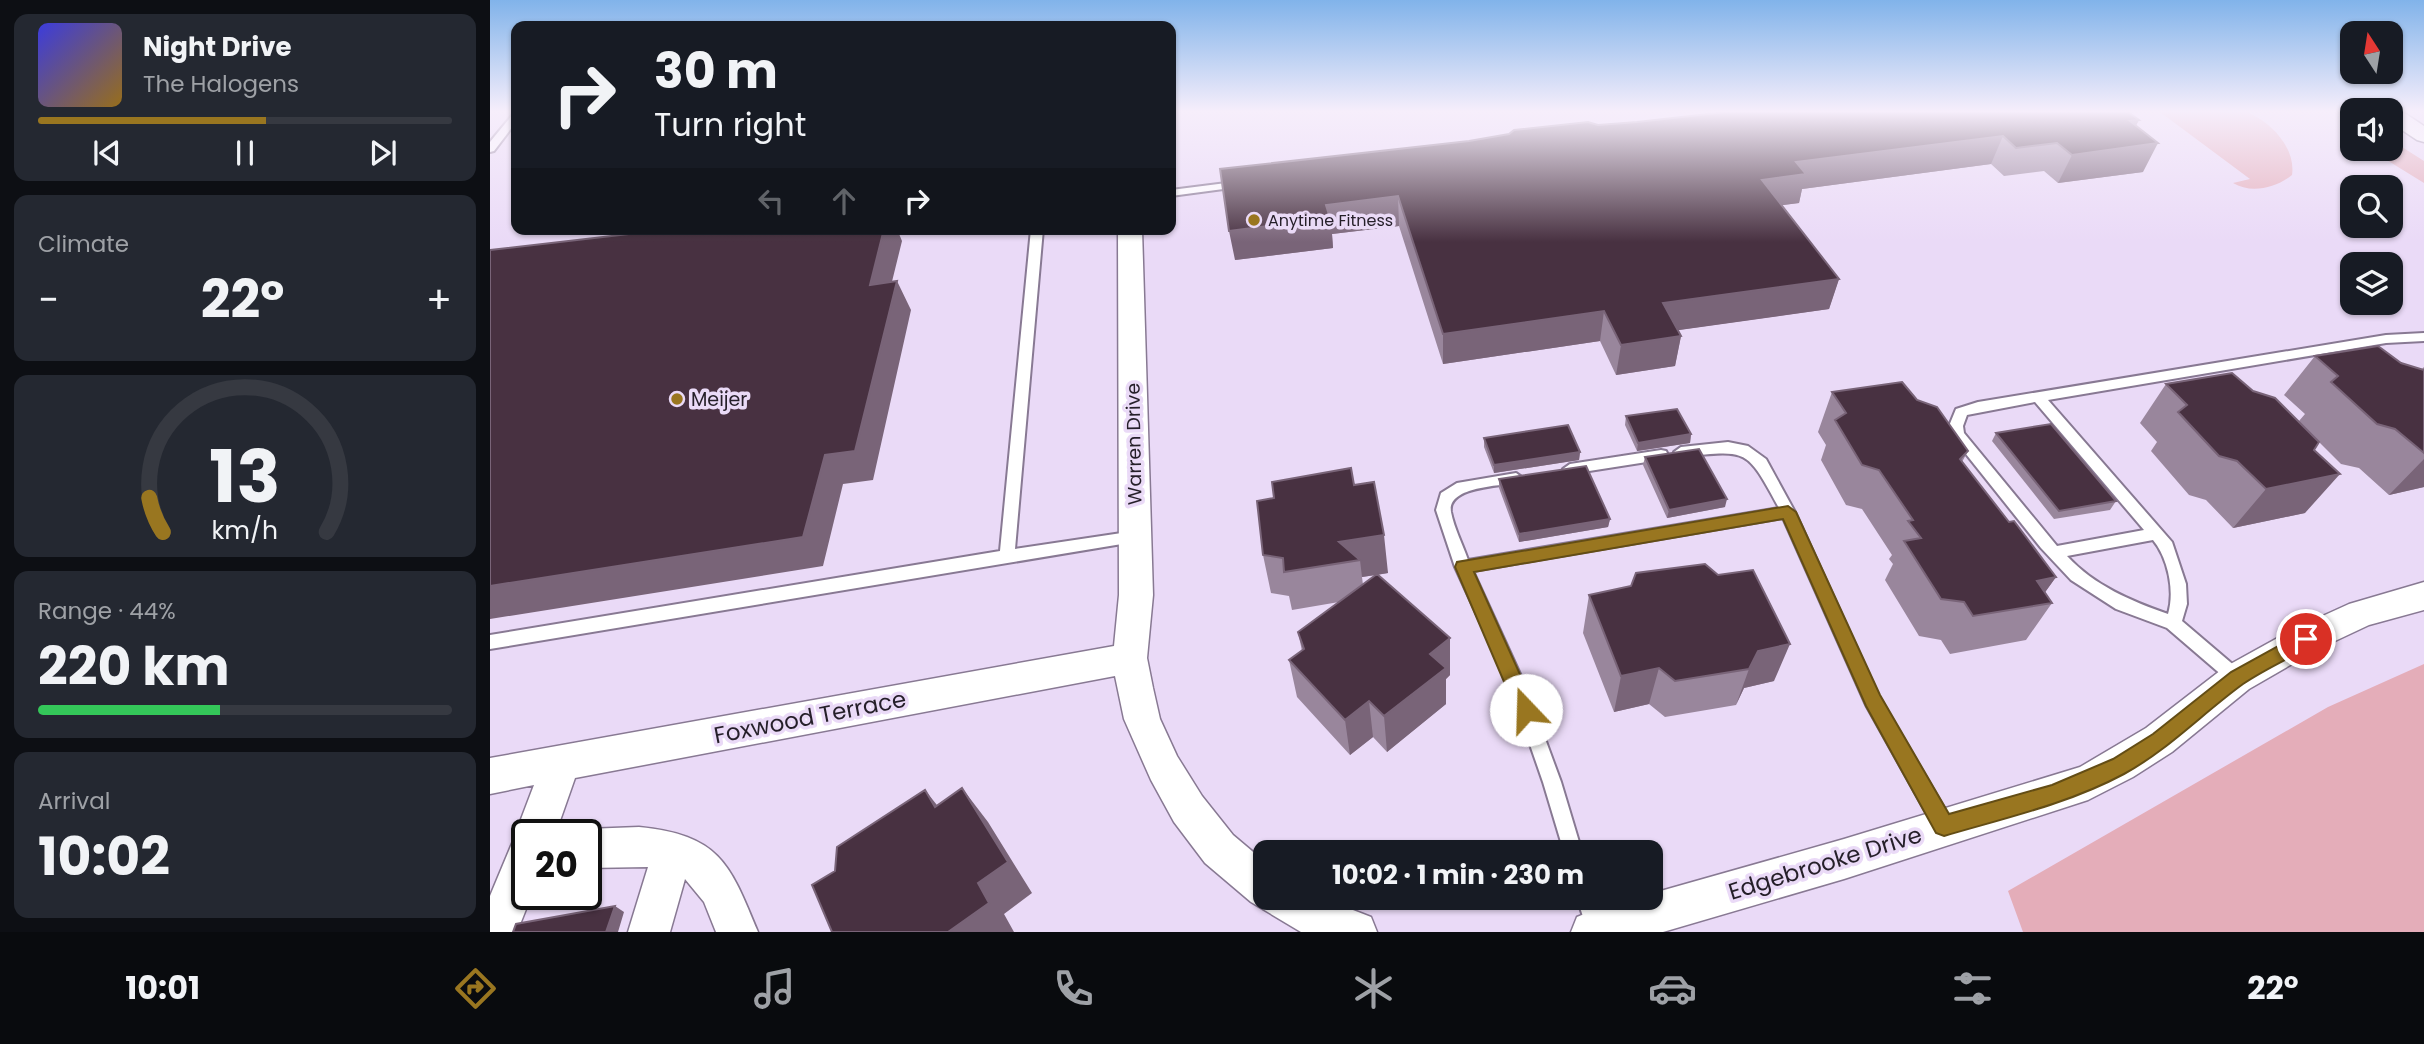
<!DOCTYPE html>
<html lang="en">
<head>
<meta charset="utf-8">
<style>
  :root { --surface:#171b24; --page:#242831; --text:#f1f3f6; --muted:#9ea1a6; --line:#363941; --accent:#997620 }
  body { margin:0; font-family:Poppins,sans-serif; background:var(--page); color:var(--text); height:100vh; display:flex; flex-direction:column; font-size:26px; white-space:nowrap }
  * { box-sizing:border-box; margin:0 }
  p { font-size:23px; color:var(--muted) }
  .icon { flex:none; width:38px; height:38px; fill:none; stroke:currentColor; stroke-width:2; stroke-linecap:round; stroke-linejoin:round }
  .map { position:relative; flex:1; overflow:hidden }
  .side { display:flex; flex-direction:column; gap:14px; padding:14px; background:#0d0f14; width:490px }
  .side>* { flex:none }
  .banner { position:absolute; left:21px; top:21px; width:665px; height:214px; border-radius:14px; box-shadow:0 2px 5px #0004; background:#171b24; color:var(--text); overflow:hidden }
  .needle { width:46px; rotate:348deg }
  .tools { position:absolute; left:1850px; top:21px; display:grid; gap:14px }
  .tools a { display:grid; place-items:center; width:63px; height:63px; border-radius:14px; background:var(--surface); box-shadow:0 2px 5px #0004; font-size:35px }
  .speed { position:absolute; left:21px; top:819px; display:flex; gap:14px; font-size:35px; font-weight:700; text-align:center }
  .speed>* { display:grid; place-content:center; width:91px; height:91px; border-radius:50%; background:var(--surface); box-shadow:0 2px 5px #0004; line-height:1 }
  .speed .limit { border:4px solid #111; border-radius:10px; background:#fff; color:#111 }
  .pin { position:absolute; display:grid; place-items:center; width:60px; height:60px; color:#fff; margin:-30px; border:4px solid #fff; border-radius:50%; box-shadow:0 2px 7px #0007 }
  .me { position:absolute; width:77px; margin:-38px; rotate:339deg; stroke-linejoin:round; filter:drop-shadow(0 0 5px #0008) }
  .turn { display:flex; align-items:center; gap:24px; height:147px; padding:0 28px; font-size:32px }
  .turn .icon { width:91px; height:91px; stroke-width:2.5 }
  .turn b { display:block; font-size:49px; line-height:60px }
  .lanes { display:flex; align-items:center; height:66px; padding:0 28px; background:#0003; justify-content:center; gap:35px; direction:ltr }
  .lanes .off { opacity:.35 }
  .big { font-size:52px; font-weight:700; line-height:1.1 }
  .side .tile { flex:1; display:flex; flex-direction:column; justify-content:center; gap:10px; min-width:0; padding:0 24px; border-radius:14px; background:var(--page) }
  .side .dial { align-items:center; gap:0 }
  .dial svg { height:182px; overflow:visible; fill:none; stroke:var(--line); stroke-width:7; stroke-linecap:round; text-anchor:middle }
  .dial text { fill:var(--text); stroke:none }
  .song { display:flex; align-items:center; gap:21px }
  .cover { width:84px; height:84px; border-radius:10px; background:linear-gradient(135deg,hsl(240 70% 55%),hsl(40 70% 35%)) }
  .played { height:7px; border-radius:4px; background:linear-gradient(90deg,var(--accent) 55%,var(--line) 55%) }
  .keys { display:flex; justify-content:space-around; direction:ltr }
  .heat { display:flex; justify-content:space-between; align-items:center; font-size:38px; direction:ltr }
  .charge { height:10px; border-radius:5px; background:linear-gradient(90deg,#34c759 44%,var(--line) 0) }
  .trip { position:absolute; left:763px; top:840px; width:410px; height:70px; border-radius:14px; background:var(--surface); box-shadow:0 2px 5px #0004; font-weight:700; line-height:70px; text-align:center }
  .dock { display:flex; height:112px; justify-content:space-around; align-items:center; background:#090b0e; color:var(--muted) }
  .dock .icon { width:49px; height:49px }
  .dock .current { color:var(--accent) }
  .dock b { font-size:32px; color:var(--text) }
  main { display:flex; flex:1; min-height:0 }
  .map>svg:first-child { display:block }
  .green { fill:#e4adb9 }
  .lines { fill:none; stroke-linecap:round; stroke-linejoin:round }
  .lane-casing { stroke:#887993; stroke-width:4 }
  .street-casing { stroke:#887993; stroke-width:3 }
  .lane { fill:#fff; fill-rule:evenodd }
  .street { fill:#fff; fill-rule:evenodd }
  .wall { fill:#99869c; fill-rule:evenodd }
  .shaded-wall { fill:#796478 }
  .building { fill:#483141; stroke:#796478; stroke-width:2 }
  .route { fill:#997620; stroke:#634d15; stroke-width:2 }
  .poi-dot { fill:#997620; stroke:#eadaf7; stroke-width:2.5 }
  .labels { text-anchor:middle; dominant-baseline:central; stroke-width:7; stroke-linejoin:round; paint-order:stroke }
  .far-poi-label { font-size:16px; fill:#251f29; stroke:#eadaf7; text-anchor:start }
  .poi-label { font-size:19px; fill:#251f29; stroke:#eadaf7; text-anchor:start }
  .street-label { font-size:19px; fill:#251f29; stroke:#eadaf7 }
  .near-street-label { font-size:23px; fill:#251f29; stroke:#eadaf7 }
</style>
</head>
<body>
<main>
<section class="side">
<div class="tile">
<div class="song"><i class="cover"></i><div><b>Night Drive</b><p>The Halogens</p></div></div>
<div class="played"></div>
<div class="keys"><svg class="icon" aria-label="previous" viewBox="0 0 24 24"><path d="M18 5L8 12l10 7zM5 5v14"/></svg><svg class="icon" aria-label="pause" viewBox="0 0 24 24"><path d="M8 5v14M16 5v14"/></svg><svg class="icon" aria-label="next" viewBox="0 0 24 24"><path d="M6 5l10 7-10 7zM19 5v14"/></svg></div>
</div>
<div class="tile"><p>Climate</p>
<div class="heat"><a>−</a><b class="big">22°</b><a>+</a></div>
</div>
<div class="tile dial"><svg viewBox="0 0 100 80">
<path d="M14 69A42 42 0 1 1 86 69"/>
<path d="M14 69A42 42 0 0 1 8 54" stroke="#997620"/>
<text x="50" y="56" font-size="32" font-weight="700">13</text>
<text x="50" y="72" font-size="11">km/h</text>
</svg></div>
<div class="tile"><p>Range · 44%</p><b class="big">220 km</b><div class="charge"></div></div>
<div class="tile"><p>Arrival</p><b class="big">10:02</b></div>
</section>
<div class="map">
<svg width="1934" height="932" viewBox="0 0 1934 932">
  <rect width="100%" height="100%" fill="#eadaf7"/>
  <path class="green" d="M1670 112H1757C1781 122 1806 148 1802 175 1786 188 1761 194 1743 183L1760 179Z
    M1901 140 1934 161V183L1879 149H1900Z
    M1934 664V932H1533L1518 891 1838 707Z"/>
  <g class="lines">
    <defs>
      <path id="lane" d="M26 113V122L4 151 0 152V142L23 114Z
        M752 181 756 182V186L681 196V190Z
        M541 229H553L525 549 645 531 650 533 652 537 650 541 0 649V635L510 551Z
        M1934 333V341L1896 343 1558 400 1682 542 1696 584 1697 604 1692 621 1753 673 1755 678 1753 683 1747 685 1741 683 1677 628 1626 609 1581 580 1551 548 1460 434 1459 426 1466 409 1488 402 1896 335ZM1545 402 1654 530 1567 546 1474 433 1473 426 1477 415ZM1663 540C1678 558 1685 591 1678 614 1641 601 1605 586 1577 556Z
        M1238 442 1258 446 1276 459 1305 512 1388 695 1461 820 1463 826 1461 832 1454 835 1447 832 1376 705 1293 518 983 571 1036 687 1071 782 1092 852H1074L1053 782 1020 687 965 567 946 510 951 493 967 483 1026 473 1033 478 1026 483C1008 486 957 487 961 512 964 528 973 545 978 560L1289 508C1256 448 1259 450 1191 457L1184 452 1191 447Z
        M1171 450 1176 451 1178 455 1176 459 1080 474 1073 469 1080 464Z
        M1087 898H1107L1117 929 1116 932H1098Z"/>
      <path id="street" d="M1900 112H1913L1934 126V142L1927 140 1900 122Z
        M628 229H652L663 595 657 658 663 688 670 719 687 756 712 796 743 835 775 862V898H832L881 917 887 932H811L761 902 715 863 684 822 661 780 634 719 625 676 85 778 65 835H37V894H42L27 932H0V896L23 841 27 839 25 835 44 785 0 794V758L624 646 629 595Z
        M1934 582V610L1879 625 1828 649 1759 689 1682 752 1643 777 1598 800 1354 879 1173 932H1081L1087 917C1109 908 1136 898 1160 898V894L1354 839 1590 767 1656 728 1735 667 1804 629 1859 604Z
        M149 827C230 835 240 864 268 932H226L214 902 195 879 180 932H138L158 867 96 868V835H83L96 829Z"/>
    </defs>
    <use href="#lane" class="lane-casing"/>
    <use href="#street" class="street-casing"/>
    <use href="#lane" class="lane"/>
    <use href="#street" class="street"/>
  </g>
  <path class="wall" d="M1649 120 1646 125 1653 172 1568 183 1554 171 1514 176 1501 164 1312 189 1309 203 1292 205 1349 279 1339 309 1188 330 1191 336 1185 366 1126 375 1110 341 953 364 909 226 842 234 843 248 745 260 979 141 1108 125Z
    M1825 356 1911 363 1932 369 1934 367V487L1899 495 1869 468 1851 464 1829 442 1824 450 1815 513 1743 528 1716 500 1699 495 1661 451 1667 442 1650 423 1676 384 1763 391 1809 421 1815 414 1794 395Z
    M1342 392 1427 400 1478 451 1472 462 1519 522 1566 577 1555 592 1562 603 1536 640 1460 654 1451 640 1429 636 1395 580 1403 564 1399 559 1402 555 1372 509 1356 505 1331 460 1336 445 1328 432Z
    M1136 416 1201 434 1200 443 1147 451 1135 425Z
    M1506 433 1626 501 1620 510 1564 519 1502 441Z
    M994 438 1090 452 1089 460 1004 473 994 447Z
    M1155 457 1235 507 1177 518 1153 465Z
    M1009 479 1120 519 1118 527 1029 542 1009 488Z
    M864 485 898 573 887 575 960 638V675L956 679V704L897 752 883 737 860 755 807 697 799 660 812 651 808 632 849 602 802 610 799 596 781 593 773 555 784 498ZM886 575 873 585 872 577Z
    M1099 595 1284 681 1254 688 1246 705 1175 717 1159 704 1124 712 1093 633Z"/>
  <path class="shaded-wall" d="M1649 120 1634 148 1668 143 1653 172 1568 183 1582 155 1640 121Z
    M1513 136 1501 164 1312 189 1309 203 1265 209 1272 180 1306 162Z
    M908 196 909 226 842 234 843 248 745 260 739 231 836 205Z
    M394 229H407L412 241 394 314 380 285Z
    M1349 279 1339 309 1168 333 1173 303Z
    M407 281 421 310 383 480 353 484 333 566 0 619V586L335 455Z
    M1114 311 1110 341 953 364V334Z
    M1191 336 1185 366 1126 375 1131 345Z
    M1201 434 1200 443 1147 451 1148 443Z
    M1090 452 1089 460 1004 473V465Z
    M1934 459V487L1899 495Z
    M1850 474 1815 513 1743 528 1776 489Z
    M1237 499 1235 507 1177 518 1179 510Z
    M1120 519 1118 527 1029 542V534Z
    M894 535 898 573 872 577 870 560 849 542Z
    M1566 577 1546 605 1547 581Z
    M960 638V675L956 679V704L897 752 894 716 940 654Z
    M1300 644 1284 681 1254 688 1246 705 1259 669 1268 651Z
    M1169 668 1159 704 1124 712 1131 676Z
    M879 701 883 737 860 755 855 720Z
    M472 788 498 822 542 893 514 914 524 932H458L488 883Z
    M435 790 462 824 445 807Z
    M125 906 134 912 128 932H116Z"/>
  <path class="building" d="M1236 112H1638L1649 120 1640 121 1668 143 1582 155 1567 143 1526 148 1513 136 1306 162 1316 174 1272 180 1349 279 1173 303 1191 336 1131 345 1114 311 953 334 908 196 836 205 840 218 739 231 730 169 979 141 1019 134 1024 130 1098 122 1108 125 1147 122Z
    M182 229H394L380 285 407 281 365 451 335 455 313 537 0 586V250Z
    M1888 346 1911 363 1934 370V453L1905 429 1887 424 1841 382 1848 376 1825 356Z
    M1742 373 1763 391 1785 398 1829 442 1824 450 1850 474 1776 489 1747 461 1729 456 1688 412 1697 405 1676 384Z
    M1412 382 1427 400 1447 407 1478 451 1470 459 1519 522 1524 521 1566 577 1547 581 1562 603 1483 616 1474 602 1451 599 1414 541 1431 538 1418 521 1423 520 1389 470 1372 465 1345 420 1356 413 1342 392Z
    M1187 409 1201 434 1148 443 1136 416Z
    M1561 424 1626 501 1569 511 1506 433Z
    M1078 425 1090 452 1004 465 994 438Z
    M1209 449 1237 499 1179 510 1155 457Z
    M1096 466 1120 519 1029 534 1009 479Z
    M861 468 864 485 884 482 894 535 849 542 870 560 794 572 793 558 773 555 767 501 784 498 782 482Z
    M1215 564 1228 575 1263 570 1300 644 1268 651 1259 669 1185 681 1169 668 1131 676 1099 595 1141 586 1146 573Z
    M887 574 960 638 940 654 956 668 894 716 879 701 855 720 799 660 814 649 808 632Z
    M472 788 518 862 488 883 499 903 458 932H342L322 885 345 871 347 847 435 790 445 807Z
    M125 906 116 932H23L26 924Z"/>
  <linearGradient id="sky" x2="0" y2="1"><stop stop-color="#81b3ea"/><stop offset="0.46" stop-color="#f6eefb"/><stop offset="1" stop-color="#f6eefb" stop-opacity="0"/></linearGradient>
  <rect width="1934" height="242" fill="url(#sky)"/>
  <path class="route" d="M1298 506 1306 512 1390 695 1459 814 1562 785 1623 759 1663 734 1741 672 1810 634 1816 632 1823 634 1825 639 1823 645C1800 658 1775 669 1753 684 1713 713 1678 750 1634 774 1578 804 1515 818 1454 836L1446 833 1376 706 1293 519 984 572 1046 710 1043 717 1036 719 1029 717 965 567 967 562Z"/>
  <g class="poi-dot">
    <circle cx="764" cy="220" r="7"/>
    <circle cx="187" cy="399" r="7"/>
  </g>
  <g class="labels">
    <g class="far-poi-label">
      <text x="778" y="220">Anytime Fitness</text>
    </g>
    <g class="poi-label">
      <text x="201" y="399">Meijer</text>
    </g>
    <g class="street-label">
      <text transform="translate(644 444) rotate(-91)">Warren Drive</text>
    </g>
    <g class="near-street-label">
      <text transform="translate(320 717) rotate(-11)">Foxwood Terrace</text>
      <text transform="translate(1335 863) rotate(-17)">Edgebrooke Drive</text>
    </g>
  </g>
</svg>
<div class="tools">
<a><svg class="needle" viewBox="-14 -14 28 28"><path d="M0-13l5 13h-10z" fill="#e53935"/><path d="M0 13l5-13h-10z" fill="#9ea1a6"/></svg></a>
<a><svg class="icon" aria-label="sound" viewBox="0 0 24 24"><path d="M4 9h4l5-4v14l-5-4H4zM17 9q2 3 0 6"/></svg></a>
<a><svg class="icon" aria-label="search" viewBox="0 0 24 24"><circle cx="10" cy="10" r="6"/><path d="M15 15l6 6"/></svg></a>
<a><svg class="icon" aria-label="layers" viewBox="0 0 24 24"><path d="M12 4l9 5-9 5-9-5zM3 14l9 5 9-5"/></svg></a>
</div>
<div class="speed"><div class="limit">20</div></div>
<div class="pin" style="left:1816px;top:639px;background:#d93025"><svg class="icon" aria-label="arrive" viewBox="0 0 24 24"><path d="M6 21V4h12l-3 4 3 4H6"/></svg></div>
<svg class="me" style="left:1036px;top:710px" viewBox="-20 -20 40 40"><circle r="19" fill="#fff"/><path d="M0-13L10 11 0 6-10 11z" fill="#997620"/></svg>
<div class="trip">10:02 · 1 min · 230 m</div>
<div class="banner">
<div class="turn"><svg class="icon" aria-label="right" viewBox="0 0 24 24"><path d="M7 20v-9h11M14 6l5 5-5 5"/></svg><div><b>30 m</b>Turn right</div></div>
<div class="lanes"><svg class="icon off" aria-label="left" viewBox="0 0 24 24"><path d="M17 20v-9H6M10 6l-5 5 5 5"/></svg><svg class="icon off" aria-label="ahead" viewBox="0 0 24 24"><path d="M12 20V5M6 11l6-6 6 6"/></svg><svg class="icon" aria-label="right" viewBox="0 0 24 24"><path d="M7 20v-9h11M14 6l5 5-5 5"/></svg></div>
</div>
</div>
</main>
<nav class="dock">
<b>10:01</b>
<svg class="icon current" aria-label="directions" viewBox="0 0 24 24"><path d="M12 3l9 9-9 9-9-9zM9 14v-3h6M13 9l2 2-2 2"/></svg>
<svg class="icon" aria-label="music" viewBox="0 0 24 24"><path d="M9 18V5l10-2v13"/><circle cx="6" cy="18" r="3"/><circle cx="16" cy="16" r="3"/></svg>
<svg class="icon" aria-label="phone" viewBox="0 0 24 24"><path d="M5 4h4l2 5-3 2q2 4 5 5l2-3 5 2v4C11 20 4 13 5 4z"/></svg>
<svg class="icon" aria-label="climate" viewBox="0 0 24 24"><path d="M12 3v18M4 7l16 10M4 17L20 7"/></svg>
<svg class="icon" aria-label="car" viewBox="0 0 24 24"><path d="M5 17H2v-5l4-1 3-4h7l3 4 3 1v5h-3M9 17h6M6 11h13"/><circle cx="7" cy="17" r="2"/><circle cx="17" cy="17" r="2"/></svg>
<svg class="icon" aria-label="filters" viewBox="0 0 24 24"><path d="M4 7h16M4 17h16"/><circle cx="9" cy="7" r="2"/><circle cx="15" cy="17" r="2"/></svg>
<b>22°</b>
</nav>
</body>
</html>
